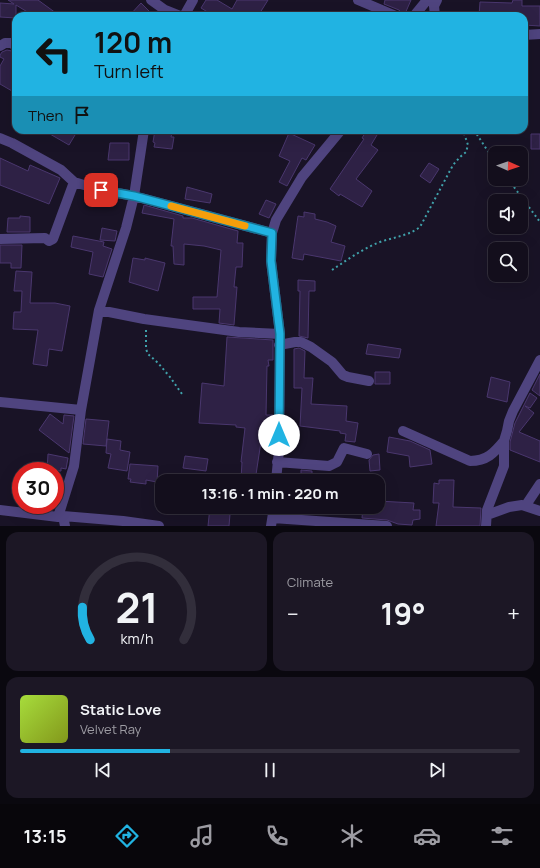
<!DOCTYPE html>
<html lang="en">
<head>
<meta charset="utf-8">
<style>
  :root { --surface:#130e1c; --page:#1c1725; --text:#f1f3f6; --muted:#9d9ca3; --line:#322e3b; --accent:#21b3e2 }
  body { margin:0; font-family:Manrope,sans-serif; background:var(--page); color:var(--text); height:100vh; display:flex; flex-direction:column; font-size:15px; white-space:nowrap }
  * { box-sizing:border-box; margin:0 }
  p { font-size:13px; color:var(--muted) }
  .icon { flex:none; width:22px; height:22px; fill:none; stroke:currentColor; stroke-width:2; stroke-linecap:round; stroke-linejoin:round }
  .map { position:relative; height:526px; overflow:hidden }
  .side { display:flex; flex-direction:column; gap:6px; padding:6px; background:#0a080f; flex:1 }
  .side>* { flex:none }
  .hud { position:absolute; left:12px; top:12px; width:516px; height:122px; border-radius:12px; box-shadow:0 4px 16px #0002,0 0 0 1px var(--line); background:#21b3e2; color:#111; overflow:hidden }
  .needle { width:26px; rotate:92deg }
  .tools { position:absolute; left:488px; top:146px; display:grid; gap:8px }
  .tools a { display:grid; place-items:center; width:40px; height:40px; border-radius:8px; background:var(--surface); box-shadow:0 4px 16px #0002,0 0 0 1px var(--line); font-size:20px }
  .speed { position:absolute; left:12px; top:462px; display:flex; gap:8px; font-size:20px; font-weight:700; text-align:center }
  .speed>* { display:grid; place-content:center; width:52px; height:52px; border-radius:50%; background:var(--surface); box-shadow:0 4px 16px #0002,0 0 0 1px var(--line); line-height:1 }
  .speed .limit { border:6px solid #d22; background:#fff; color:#111 }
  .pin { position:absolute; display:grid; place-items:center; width:34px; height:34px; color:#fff; margin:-17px; border-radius:8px; box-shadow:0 2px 6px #0006 }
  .me { position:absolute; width:44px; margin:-22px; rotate:0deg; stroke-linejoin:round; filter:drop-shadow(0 0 3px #0008) }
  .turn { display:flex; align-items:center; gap:14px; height:84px; padding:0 16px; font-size:18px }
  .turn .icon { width:52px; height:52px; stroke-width:2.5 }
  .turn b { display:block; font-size:28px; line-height:34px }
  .then { display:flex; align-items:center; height:38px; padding:0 16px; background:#0003; gap:8px; font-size:15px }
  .big { font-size:30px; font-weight:700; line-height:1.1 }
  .side .widget { flex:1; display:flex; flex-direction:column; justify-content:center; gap:6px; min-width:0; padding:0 14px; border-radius:12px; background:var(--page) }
  .side .dial { align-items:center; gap:0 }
  .dial svg { height:104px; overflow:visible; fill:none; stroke:var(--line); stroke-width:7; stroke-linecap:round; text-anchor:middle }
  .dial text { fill:var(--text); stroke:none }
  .song { display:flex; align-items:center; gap:12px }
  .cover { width:48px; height:48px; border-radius:6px; background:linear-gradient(135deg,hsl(80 70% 55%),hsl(70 70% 35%)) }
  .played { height:4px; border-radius:2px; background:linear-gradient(90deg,var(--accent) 30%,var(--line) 30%) }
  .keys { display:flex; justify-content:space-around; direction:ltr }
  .heat { display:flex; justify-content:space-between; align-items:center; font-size:22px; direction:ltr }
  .side .tiles { flex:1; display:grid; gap:6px; grid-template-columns:1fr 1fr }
  .widget:last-child { grid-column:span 2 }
  .trip { position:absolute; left:155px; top:474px; width:230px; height:40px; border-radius:12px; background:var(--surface); box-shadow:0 4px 16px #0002,0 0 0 1px var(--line); font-weight:700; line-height:40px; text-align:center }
  .menu { display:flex; height:64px; justify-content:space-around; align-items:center; background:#08060b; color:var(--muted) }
  .menu .icon { width:28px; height:28px }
  .menu .selected { color:var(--accent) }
  .menu b { font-size:18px; color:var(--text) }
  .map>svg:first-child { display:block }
  .building { fill:#2e2145; stroke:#4a376e }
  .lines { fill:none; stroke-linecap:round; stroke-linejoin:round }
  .path { stroke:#40a2ab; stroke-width:2; stroke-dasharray:2 3; stroke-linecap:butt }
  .minor { stroke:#4f447f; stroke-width:10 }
  .route-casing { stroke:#157493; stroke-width:10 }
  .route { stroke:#21b3e2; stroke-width:7 }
  .slow { stroke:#f59e0b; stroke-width:7 }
</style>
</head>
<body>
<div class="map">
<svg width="540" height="526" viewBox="0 0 540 526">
  <rect width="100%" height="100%" fill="#191326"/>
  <path class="building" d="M8 0H38L60 16H34L16 5V18L0 17V3L14 4Z
    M206 0H217L232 9 237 0H268L258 16H214L201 8Z
    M385 0H411L404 16 399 10 384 4Z
    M513 0H522V6H540V26L524 25 525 16H479L480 2 512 3Z
    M141 3 154 16H129Z
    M7 50 16 52V84L12 91 0 84V66L4 59 0 57V55L2 52Z
    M43 130H78L69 145Z
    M155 130H173L171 137H174L172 149 154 147 155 143 153 142Z
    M367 130H380L371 145 378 150 356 179 372 191 362 207 340 194 339 196 330 189 364 139 362 138Z
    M289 133 315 145 306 160 302 158 287 186 279 182 290 161 279 156Z
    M531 134H540V149H531Z
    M110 143H129V160H108Z
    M0 158 28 171 30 165 60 178 49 204 0 185Z
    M429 163 439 169 430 183 420 176Z
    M187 187 212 194 210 203 185 199Z
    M266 200 276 204 269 218 259 214Z
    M144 205 183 216V218H192L238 231 237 243H243L242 267H236L234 287H237L234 325 219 323 220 309H193V297H217L221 250 204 246 184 244V265L174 264 173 246H171L174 219 142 213Z
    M304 212 315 214V219L327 222 336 226 331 242 345 246 341 261 304 254 303 260 292 258 298 216 304 217Z
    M20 216 30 217V232H7L8 218H20Z
    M102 228 117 231 115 241 100 240Z
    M73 236 104 242 103 246 112 249 103 277 89 274 93 252 71 247Z
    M0 245H22L21 268H11V263H0Z
    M133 258 145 260V258L165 263 158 291 129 282Z
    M16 271 32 272 30 303H55L70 306 62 351 49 349 47 366 33 364 38 330 13 329 14 312H21L22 291H14Z
    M298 280 315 281V291H309L308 338 299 336 300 291H298Z
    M227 337 273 340V360H268L269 366H267L266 415H273V436L262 435 255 481 241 479 242 462H241L245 428 236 427V425L199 423 202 383 224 386Z
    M368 344 401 349 399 358 366 354Z
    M299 348 305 351 304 378H313L311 404 347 406 346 421 358 423 355 442 345 441 346 434 340 433V431L300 426 302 388H294V349Z
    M375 372H390V384H375Z
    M540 374V396L532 390Z
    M491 377 510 382 507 402 487 397Z
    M530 393 537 398 530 408 525 406 534 413 519 432 540 441V462L510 450V442L515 423Z
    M50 414 63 424 64 415 74 416 69 453 39 430Z
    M86 419 109 421 106 446 83 444Z
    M286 426 299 428 298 438H286Z
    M389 437 410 441 430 450 432 464 410 467 409 456 387 452Z
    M107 439 121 441 120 450 130 452 127 471 108 468 111 454 106 453Z
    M48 454 68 458 66 469 61 468V471H47Z
    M379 454 380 470 370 471 369 460 373 455Z
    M185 456 208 459 206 471 183 468Z
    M130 464 158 466 157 482 146 480V484L130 482 131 479H128Z
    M301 470 312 471V481H301Z
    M439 480H454L453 507 481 508 480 526H436L439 503H433L434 483 439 484Z
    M378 501 414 503 413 510H420V519L413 520 412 525 398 524 387 520 362 518 363 507H378Z
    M210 507H225L224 514H230L229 526H208Z"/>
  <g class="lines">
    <path class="path" d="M474 130 495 162
      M508 179 540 222
      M332 270C347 260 362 249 380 242 394 237 408 236 420 227L453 165 460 157 466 152 468 145 463 130
      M146 330V349L148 354 158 363 170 377 182 394"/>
    <path class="minor" d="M151 0 165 10 180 16
      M358 0 396 16
      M184 16 193 0
      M414 16 427 0
      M435 16 434 6 437 0
      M524 35 540 34
      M0 46 5 43H11L16 46
      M0 138 12 143 61 170 74 182 101 190 134 196 272 233
      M0 239 45 238 49 241 53 239 74 182
      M99 310 144 319 239 332 280 334
      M279 345 295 342H301L311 347 332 362 343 375 348 377 369 381
      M0 402 81 410
      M403 431 470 461C487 461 494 453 504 441
      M277 462 329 466 337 462 344 448 367 454
      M276 481 279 450 280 334 271 261 272 233 276 220 302 177 341 130
      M526 505 540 484
      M0 510 58 517 63 516 123 521 159 526
      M487 515 509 507 522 505 540 511
      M63 516 65 526
      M58 517 74 466 81 410 99 310 126 228 134 196 144 130
      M273 518 387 526
      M271 526 274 507
      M486 526 487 510 504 466V441L507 431 509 421 513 411 540 360"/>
  </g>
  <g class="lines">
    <defs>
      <path id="route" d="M101 190 134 196 272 233 271 261 280 334 279 435"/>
    </defs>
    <use href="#route" class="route-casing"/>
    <use href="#route" class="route"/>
    <path class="slow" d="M171 206 245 226"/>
  </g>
</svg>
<div class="tools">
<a><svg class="needle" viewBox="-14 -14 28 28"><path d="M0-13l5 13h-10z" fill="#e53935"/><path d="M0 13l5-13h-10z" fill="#9d9ca3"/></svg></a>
<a><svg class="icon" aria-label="sound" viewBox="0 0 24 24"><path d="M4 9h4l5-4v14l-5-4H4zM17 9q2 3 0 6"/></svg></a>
<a><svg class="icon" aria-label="search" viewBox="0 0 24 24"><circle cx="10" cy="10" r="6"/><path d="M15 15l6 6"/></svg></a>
</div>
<div class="speed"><div class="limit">30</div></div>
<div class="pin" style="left:101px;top:190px;background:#d93025"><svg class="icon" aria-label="arrive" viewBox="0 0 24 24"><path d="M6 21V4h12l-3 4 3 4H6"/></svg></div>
<svg class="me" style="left:279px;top:435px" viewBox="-20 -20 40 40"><circle r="19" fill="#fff"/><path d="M0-13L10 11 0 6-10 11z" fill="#21b3e2"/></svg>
<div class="trip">13:16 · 1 min · 220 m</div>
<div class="hud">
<div class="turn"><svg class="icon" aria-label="left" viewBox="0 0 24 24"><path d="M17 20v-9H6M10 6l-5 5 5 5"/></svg><div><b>120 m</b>Turn left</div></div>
<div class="then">Then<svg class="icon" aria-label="arrive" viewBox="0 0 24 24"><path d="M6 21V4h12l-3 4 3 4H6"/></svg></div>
</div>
</div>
<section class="side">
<div class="tiles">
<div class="widget dial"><svg viewBox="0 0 100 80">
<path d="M14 69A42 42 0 1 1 86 69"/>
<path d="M14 69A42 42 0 0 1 8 44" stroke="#21b3e2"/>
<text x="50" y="56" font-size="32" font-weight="700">21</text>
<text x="50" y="72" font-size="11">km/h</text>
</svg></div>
<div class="widget"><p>Climate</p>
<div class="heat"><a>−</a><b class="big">19°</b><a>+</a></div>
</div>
<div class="widget">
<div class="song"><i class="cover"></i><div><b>Static Love</b><p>Velvet Ray</p></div></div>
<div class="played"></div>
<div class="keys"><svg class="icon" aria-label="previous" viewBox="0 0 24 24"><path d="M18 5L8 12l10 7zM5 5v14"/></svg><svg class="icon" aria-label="pause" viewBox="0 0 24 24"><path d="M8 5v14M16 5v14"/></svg><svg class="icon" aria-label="next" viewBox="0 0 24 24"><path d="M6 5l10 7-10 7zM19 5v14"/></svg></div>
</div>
</div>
</section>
<nav class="menu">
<b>13:15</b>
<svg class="icon selected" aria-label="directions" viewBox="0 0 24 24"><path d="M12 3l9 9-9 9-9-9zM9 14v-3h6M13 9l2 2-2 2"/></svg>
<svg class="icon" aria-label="music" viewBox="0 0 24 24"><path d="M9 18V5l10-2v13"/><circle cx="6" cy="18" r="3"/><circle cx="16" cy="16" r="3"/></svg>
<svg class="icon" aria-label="phone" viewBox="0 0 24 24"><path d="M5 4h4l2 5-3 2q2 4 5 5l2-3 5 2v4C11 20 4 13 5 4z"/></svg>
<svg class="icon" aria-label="climate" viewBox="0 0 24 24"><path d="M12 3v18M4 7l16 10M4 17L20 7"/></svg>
<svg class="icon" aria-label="car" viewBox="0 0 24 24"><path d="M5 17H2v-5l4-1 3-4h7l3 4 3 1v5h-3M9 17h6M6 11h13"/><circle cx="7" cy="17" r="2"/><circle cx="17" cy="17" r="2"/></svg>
<svg class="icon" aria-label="filters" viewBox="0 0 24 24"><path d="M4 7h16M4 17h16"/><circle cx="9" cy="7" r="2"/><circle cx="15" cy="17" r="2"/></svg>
</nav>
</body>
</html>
